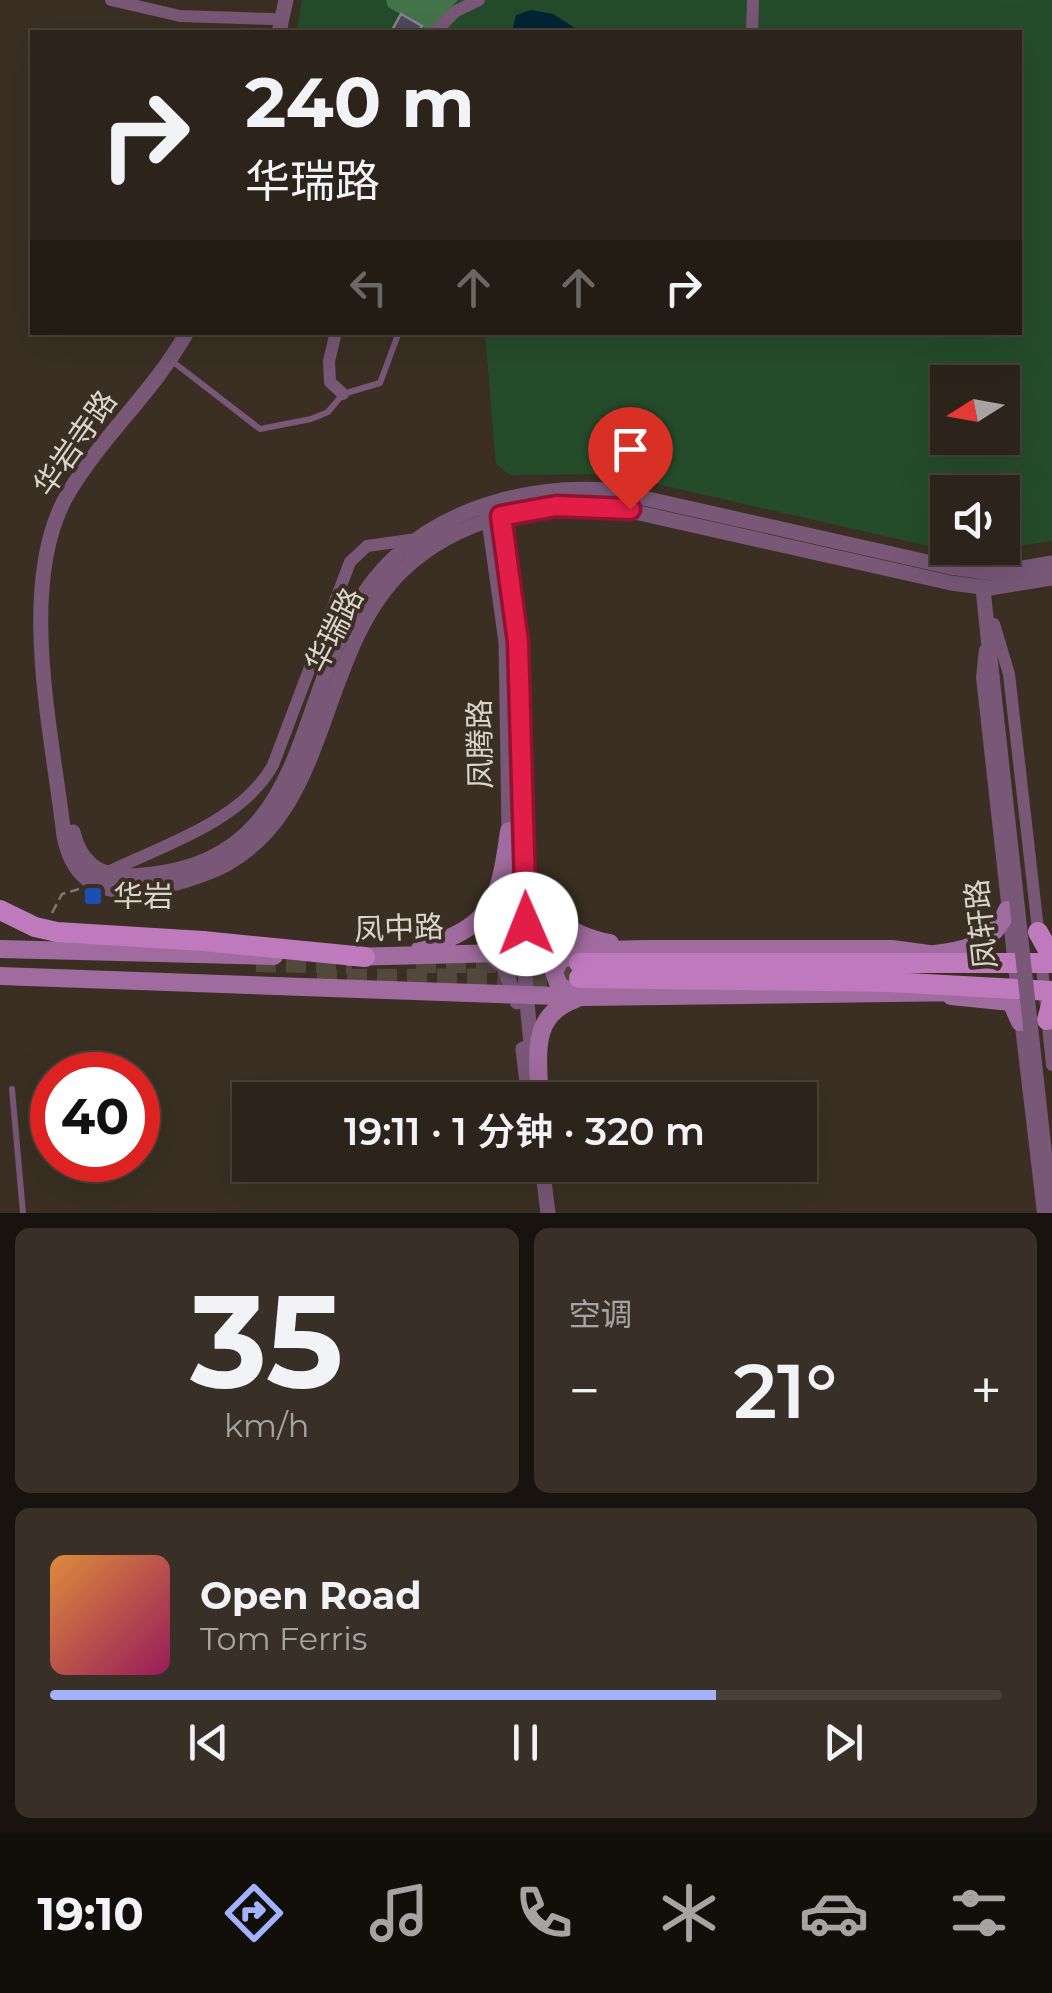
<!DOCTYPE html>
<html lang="zh">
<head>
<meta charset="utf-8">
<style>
  :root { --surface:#2c231a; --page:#382f27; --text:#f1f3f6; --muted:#a6a4a2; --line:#484039; --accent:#a3b2fd }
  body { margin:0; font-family:Montserrat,"Noto Sans SC",sans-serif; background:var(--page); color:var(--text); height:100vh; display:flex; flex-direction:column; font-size:38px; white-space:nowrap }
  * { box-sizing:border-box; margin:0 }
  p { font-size:32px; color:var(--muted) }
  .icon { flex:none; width:55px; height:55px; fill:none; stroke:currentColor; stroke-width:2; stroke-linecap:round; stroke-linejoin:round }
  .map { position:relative; height:1213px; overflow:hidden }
  .side { display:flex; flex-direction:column; gap:15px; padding:15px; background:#18130e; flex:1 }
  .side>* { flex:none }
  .top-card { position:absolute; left:30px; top:30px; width:992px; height:305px; border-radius:0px; box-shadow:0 10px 40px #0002,0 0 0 2px var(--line); background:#2c231a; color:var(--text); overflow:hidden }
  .needle { width:65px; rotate:259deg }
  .controls { position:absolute; left:930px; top:365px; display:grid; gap:20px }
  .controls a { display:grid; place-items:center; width:90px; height:90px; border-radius:0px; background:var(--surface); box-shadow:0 10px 40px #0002,0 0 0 2px var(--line); font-size:50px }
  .speed { position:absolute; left:30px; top:1052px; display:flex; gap:20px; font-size:50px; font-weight:700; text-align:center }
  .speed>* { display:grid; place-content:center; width:130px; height:130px; border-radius:50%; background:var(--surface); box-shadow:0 10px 40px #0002,0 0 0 2px var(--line); line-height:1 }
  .speed .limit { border:15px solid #d22; background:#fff; color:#111 }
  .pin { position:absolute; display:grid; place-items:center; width:85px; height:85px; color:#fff; margin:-102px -42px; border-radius:50% 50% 50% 0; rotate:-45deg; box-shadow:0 0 10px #0007 }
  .pin .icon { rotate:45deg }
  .me { position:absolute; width:110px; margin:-55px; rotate:359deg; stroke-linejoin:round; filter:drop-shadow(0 0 8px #0008) }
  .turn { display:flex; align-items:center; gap:35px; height:210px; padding:0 50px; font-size:45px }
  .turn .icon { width:130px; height:130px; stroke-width:2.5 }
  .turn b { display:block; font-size:70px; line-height:85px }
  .lanes { display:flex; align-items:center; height:95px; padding:0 50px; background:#0003; justify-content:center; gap:50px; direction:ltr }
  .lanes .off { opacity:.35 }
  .big { font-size:75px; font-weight:600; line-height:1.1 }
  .side .widget { flex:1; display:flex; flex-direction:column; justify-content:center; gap:15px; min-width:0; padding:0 35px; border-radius:15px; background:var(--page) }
  .side .dial { align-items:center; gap:0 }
  .dial b { font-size:130px; line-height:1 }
  .song { display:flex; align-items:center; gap:30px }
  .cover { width:120px; height:120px; border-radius:15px; background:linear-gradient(135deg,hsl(30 70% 55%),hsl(330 70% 35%)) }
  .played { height:10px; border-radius:5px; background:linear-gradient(90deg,var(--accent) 70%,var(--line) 70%) }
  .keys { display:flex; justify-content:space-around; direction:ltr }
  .heat { display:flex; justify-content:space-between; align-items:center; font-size:55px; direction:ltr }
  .side .tiles { flex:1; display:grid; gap:15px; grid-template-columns:1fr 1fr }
  .widget:last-child { grid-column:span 2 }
  .trip { position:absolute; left:232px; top:1082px; width:585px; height:100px; border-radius:0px; background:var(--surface); box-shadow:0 10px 40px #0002,0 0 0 2px var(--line); font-weight:600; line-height:100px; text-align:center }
  .tabs { display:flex; height:160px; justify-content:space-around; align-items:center; background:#120e0a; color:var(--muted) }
  .tabs .icon { width:70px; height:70px }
  .tabs .selected { color:var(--accent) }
  .tabs b { font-size:45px; color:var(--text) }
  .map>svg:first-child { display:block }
  .green { fill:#254c2a; fill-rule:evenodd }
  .forest { fill:#44744a }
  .water { fill:#002533 }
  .building { fill:#4d4959; stroke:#888395; stroke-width:2.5 }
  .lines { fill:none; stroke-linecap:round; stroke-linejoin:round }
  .primary-tunnel { stroke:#52483c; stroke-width:20; stroke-dasharray:20 10; stroke-linecap:butt }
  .path { stroke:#80776c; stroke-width:2.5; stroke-dasharray:10 5; stroke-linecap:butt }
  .service { stroke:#785777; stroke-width:6 }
  .minor { stroke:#785777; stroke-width:12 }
  .tertiary { stroke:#785777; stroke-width:15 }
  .secondary { stroke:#a06b9e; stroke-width:18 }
  .primary { stroke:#be7abc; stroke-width:20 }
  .tertiary-bridge { stroke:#785777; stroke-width:15 }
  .primary-bridge { stroke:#be7abc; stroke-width:20 }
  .route-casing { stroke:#92132f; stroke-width:25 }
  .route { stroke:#e11d48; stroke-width:18 }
  .transit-dot { fill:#1a4fb4; stroke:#3a2f22; stroke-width:4 }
  .labels { text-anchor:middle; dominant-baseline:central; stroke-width:8; stroke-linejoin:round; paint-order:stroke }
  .street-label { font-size:30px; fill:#dbd4cc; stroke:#3a2f22 }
  .poi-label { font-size:30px; fill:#dbd4cc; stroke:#3a2f22; text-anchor:start }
</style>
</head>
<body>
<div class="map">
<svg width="1052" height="1213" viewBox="0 0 1052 1213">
  <rect width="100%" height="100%" fill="#3a2f22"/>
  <path class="green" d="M302 0H1052V541L983 551 941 549 614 474 510 475 496 464 485 333 1020 332V32H296ZM948 382H1002V438H948ZM948 492H1002V548H948Z"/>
  <path class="forest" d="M386 0H458L430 31 388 7Z"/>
  <path class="water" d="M531 10 553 14 581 32H512L516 15Z"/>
  <path class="building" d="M401 14 422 26 418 32H391Z"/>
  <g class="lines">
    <path class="primary-tunnel" d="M256 962 352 964
      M416 963H572
      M317 979 573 978"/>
    <path class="path" d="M52 913 62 894 79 889"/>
    <path class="service" d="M172 361 260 429 311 419 328 412 343 394 380 383 399 332
      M12 1089 23 1213"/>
    <path class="minor" d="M111 0 180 16 273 19
      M435 32 456 11 479 0
      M752 32 753 0
      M336 332 329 361 330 382 343 394
      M994 624 1009 674 1039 938
      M985 650 982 677 1017 993
      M106 873C161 846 242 822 273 765L350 562 367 546 417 539
      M1041 958 1052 1065
      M1020 1018 1043 1213"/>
    <path class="tertiary" d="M279 32 286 0
      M187 332C155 390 103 435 69 492 15 581 53 736 64 836 70 866 85 887 117 890 145 892 174 885 199 876 335 831 311 658 403 570 458 518 535 502 608 506L951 583 990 588 1052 578
      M500 510C532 693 510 878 533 1060
      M488 514 506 642 509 831 518 964
      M983 588 992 676
      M73 832C79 859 96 876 126 876 336 871 280 662 396 556 452 505 534 485 608 490L950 567 993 573 1052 563
      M486 953 504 967 517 1002
      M523 1049 529 1100
      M542 1165 548 1213"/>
    <path class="secondary" d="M524 869C538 911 566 935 610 943
      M0 949 274 956
      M420 949C493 925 499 904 509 831
      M578 954 560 960 554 972 559 986 578 995
      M934 954C967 950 994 944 1007 910
      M350 957 645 949H892L944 956
      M0 976 583 997 964 992
      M951 996 1011 1002 1020 1022
      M539 1100C540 1059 527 1016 576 999"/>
    <path class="primary" d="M1038 932 1052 957
      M203 941 365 957
      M579 963H1052
      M579 978 890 982 1052 991
      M1047 1020 1052 1002"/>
    <path class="tertiary-bridge" d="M992 676 1051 1213"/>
    <path class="primary-bridge" d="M0 910 35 927 57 932 203 941"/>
  </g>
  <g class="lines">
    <defs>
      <path id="route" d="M526 924 518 642 501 516 556 506 630 509"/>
    </defs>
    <use href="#route" class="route-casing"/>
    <use href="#route" class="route"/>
  </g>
  <rect class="transit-dot" x="83" y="886" width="20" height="20" rx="5"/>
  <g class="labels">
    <g class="street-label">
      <text transform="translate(75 443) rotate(-55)">华岩寺路</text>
      <text transform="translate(334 630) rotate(-63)">华瑞路</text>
      <text transform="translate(480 744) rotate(-91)">凤腾路</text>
      <text transform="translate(981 924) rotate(-96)">凤轩路</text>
      <text transform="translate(399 928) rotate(-2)">凤中路</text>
    </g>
    <g class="poi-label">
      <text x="113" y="896">华岩</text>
    </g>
  </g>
</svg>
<div class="controls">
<a><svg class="needle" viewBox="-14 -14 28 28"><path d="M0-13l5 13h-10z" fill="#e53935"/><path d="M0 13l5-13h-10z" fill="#a6a4a2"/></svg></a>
<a><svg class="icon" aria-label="sound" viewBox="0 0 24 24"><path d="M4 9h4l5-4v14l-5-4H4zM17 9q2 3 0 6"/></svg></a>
</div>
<div class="speed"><div class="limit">40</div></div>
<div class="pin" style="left:630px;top:509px;background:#d93025"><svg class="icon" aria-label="arrive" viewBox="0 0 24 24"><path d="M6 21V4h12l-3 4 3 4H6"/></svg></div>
<svg class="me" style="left:526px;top:924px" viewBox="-20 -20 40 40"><circle r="19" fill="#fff"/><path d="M0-13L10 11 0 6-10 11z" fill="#e11d48"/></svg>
<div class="trip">19:11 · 1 分钟 · 320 m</div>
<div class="top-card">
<div class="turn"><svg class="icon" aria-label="right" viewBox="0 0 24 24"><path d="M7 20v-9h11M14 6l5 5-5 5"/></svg><div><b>240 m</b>华瑞路</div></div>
<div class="lanes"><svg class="icon off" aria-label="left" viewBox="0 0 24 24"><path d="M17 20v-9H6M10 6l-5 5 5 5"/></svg><svg class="icon off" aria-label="ahead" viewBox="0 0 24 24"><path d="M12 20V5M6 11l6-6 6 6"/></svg><svg class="icon off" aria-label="ahead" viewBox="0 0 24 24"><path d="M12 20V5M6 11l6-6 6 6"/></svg><svg class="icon" aria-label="right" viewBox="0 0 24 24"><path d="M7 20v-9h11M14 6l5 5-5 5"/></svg></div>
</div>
</div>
<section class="side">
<div class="tiles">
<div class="widget dial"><b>35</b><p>km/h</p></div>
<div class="widget"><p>空调</p>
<div class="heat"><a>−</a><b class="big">21°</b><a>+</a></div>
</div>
<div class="widget">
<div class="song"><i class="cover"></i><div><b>Open Road</b><p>Tom Ferris</p></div></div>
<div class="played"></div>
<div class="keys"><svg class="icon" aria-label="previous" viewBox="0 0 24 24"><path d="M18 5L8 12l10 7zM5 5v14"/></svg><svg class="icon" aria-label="pause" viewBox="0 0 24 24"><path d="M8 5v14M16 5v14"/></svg><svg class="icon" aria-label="next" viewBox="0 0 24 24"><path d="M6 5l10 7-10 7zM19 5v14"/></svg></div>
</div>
</div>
</section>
<nav class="tabs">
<b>19:10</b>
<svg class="icon selected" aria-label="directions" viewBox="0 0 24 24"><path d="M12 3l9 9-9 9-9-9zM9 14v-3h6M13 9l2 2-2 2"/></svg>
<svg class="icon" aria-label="music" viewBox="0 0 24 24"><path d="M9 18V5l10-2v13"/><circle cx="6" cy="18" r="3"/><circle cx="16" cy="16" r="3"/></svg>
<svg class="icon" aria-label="phone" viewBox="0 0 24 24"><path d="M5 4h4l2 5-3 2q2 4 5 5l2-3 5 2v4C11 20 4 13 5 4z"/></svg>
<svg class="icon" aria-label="climate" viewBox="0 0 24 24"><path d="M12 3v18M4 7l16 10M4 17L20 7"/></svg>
<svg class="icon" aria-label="car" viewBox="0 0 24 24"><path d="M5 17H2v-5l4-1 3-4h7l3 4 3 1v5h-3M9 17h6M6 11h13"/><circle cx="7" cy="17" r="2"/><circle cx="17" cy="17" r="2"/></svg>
<svg class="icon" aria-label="filters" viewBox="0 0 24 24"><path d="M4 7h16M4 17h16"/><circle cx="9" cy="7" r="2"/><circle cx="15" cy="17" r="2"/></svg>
</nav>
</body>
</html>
